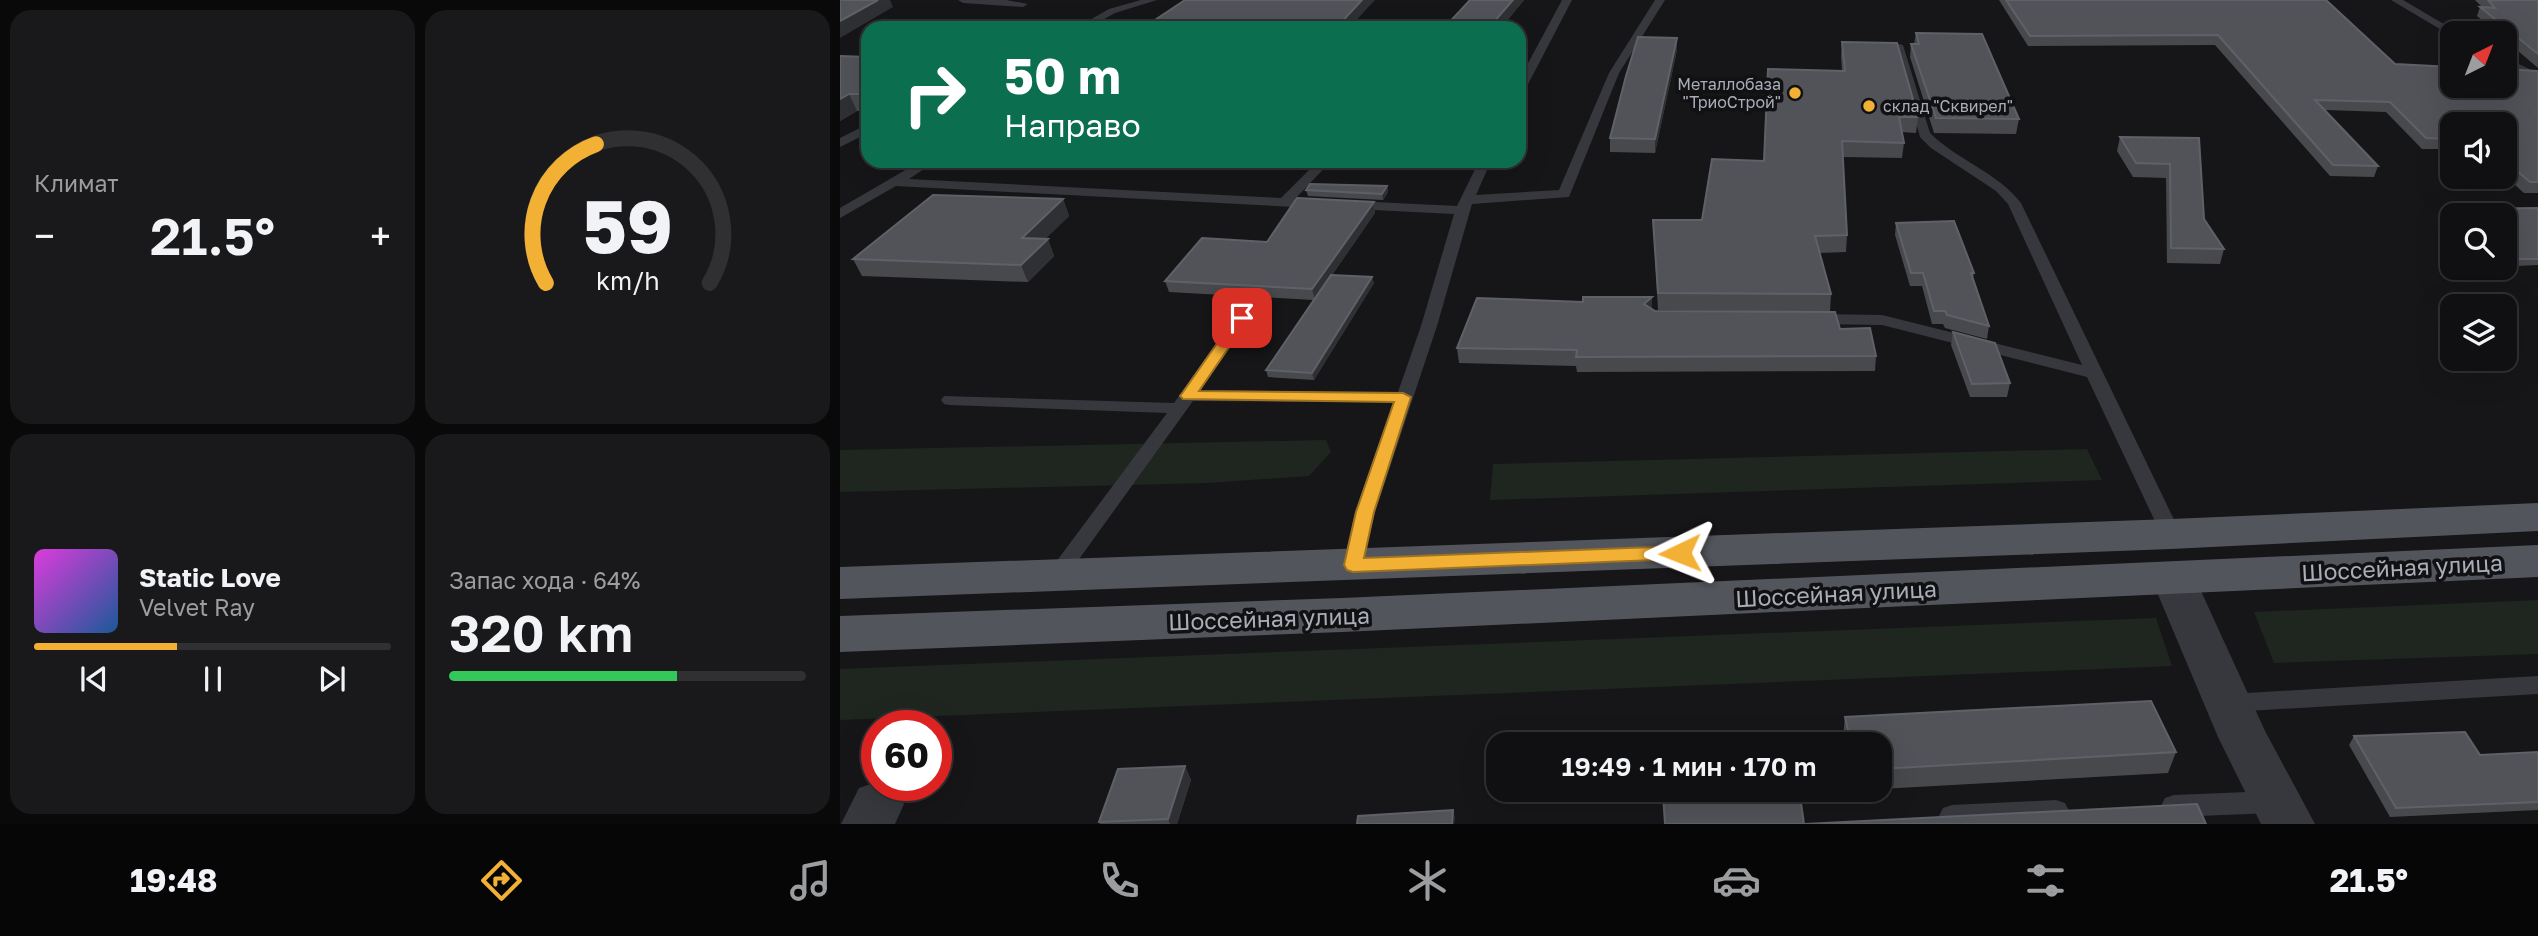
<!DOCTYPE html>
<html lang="ru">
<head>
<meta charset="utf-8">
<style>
  :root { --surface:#101012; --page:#19191b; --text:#f1f3f6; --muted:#9c9d9f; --line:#303032; --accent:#f2b134 }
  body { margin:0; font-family:"Golos Text",sans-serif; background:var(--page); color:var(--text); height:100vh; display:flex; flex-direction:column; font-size:26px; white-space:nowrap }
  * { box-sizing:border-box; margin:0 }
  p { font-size:23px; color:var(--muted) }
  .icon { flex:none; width:38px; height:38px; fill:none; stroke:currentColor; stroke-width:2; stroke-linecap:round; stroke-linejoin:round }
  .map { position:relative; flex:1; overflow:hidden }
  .sheet { display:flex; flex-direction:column; gap:10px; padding:10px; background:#09090a; width:840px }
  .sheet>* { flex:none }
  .top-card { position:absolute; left:21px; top:21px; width:665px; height:147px; border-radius:21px; box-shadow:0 7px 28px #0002,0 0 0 2px var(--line); background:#0b6e4f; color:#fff; overflow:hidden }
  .needle { width:46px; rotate:42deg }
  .buttons { position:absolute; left:1600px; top:21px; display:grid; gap:14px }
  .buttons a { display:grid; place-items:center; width:77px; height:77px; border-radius:14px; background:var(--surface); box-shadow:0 7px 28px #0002,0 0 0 2px var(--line); font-size:35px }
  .speed { position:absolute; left:21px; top:710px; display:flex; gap:14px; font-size:35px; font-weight:700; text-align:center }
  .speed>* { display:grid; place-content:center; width:91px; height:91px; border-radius:50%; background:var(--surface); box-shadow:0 7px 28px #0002,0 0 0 2px var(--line); line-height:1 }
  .speed .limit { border:10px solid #d22; background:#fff; color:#111 }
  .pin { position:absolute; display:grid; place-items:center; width:60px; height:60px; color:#fff; margin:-30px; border-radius:14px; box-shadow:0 4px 10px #0006 }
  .me { position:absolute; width:77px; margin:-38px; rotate:268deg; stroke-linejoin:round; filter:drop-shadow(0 0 5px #0008) }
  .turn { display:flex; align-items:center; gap:24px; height:147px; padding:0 28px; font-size:32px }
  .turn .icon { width:91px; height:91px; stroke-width:2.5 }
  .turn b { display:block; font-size:49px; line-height:60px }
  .big { font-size:52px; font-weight:600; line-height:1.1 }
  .sheet .tile { flex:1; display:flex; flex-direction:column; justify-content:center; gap:10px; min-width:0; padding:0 24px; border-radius:21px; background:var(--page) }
  .sheet .dial { align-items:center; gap:0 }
  .dial svg { height:182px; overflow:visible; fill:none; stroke:var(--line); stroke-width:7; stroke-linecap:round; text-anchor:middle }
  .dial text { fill:var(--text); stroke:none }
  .song { display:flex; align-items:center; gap:21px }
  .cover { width:84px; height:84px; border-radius:10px; background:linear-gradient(135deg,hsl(300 70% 55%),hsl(210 70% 35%)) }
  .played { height:7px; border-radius:4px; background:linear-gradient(90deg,var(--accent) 40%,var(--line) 40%) }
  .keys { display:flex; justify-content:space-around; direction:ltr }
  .heat { display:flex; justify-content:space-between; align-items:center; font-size:38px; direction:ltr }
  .charge { height:10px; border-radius:5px; background:linear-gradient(90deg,#34c759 64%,var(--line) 0) }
  .sheet .tiles { flex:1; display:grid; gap:10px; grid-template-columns:repeat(2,1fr) }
  .trip { position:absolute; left:646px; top:732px; width:406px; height:70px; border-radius:21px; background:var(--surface); box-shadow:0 7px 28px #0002,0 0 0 2px var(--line); font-weight:600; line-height:70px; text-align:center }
  .menu { display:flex; height:112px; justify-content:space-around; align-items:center; background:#060607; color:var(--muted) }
  .menu .icon { width:49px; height:49px }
  .menu .selected { color:var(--accent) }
  .menu b { font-size:32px; color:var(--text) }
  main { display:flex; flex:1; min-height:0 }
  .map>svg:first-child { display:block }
  .green { fill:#1e261f }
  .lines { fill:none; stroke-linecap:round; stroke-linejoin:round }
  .lane { fill:#37383d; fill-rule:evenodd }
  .street { fill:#37383d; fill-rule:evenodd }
  .primary { fill:#53555c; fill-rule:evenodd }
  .wall { fill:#47494d }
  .shaded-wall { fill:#2f3033 }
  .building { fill:#525359; stroke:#5f6168; stroke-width:2 }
  .route { fill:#f2b134; stroke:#9d7322; stroke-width:2 }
  .poi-dot { fill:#f2b134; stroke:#111113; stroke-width:2.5 }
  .labels { text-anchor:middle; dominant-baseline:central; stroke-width:7; stroke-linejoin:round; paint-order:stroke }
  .far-poi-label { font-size:16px; fill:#a8adb8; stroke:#111113; text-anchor:end }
  .near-street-label { font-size:23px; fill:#a8adb8; stroke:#111113 }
</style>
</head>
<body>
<main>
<section class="sheet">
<div class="tiles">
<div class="tile"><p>Климат</p>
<div class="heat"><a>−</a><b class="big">21.5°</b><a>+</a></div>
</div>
<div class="tile dial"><svg viewBox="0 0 100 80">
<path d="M14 69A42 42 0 1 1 86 69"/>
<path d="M14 69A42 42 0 0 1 36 8" stroke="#f2b134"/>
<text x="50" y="56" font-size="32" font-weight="700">59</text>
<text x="50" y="72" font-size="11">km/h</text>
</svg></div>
<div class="tile">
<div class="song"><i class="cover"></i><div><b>Static Love</b><p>Velvet Ray</p></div></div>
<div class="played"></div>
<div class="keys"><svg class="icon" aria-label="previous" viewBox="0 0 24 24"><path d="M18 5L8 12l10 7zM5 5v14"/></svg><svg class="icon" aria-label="pause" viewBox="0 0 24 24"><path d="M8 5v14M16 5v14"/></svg><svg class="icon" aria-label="next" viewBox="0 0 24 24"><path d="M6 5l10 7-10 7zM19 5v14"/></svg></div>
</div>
<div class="tile"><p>Запас хода · 64%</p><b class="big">320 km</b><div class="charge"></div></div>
</div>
</section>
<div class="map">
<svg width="1698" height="824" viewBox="0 0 1698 824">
  <rect width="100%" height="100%" fill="#161618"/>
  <path class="green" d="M486 440 491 452 469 476 366 483 0 492V450Z
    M1247 449 1262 480 650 500 653 464Z
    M1698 600V654L1434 663 1414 612Z
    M1316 618 1332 666 0 720V669Z"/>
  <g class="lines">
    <path class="lane" d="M118 0H166L188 4 183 7 123 3Z
      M301 0H317L275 13 248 28H236L269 9Z
      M722 0H732L685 90 679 93V80Z
      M815 0H825L779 73 729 197 632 204 597 326 535 512 520 570 513 572 506 570 503 565 515 512 554 402 353 401 224 580 217 582 210 580 207 575 210 570 327 413 110 405 104 404 101 400 104 396 334 403 396 315 402 313 410 318 360 391 558 392 581 326 614 214 513 209 506 205 513 201 617 206 639 161H651L636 195 719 190 769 73Z
      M1551 0H1563L1619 33 1610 35Z
      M1054 43 1063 45 1090 133C1117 160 1157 172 1181 203L1341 534 1338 539H1324L1321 534 1247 377 1042 325 976 324 968 319 976 314 1042 315 1242 365 1168 204 1156 191 1091 148 1080 137Z
      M1664 57 1698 73V80L1664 64Z
      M28 124V133L0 147V138Z
      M81 161H96L69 179 441 198 478 161H491L455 199 480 201V207L475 208 56 186 0 218V208Z
      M1698 676V694L1390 712 1382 709 1378 703 1382 697 1390 694Z
      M1432 791 1441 794 1445 802 1441 810 1432 813 1334 817 1325 814 1321 806 1325 798 1334 795Z
      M1216 800 1225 803 1229 811 1225 819 1216 822 1104 824 1099 816 1103 808 1112 805Z"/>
    <path class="street" d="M1333 563 1348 567 1355 578 1425 731 1475 824H1421L1378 737 1311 578 1318 567Z
      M37 782V786L57 788 64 804 55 824H1L19 788Z"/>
    <path class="primary" d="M1698 503V531L1331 549 0 599V567L1331 519Z
      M1698 545V577L502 632 0 652V616L502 598Z"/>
  </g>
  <path class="wall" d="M630 0H684L661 28H604Z
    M1159 0H1486L1555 64 1698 71V193H1684L1664 175V124H1612V149H1582L1546 112 1485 110 1538 166 1534 177 1490 176 1375 45 1188 46Z
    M1635 0H1698V68L1664 39V33H1657L1637 16 1640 7H1642Z
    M315 20 509 28H317Z
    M1076 33 1179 119 1176 134 1094 133 1070 57 1071 44H1074Z
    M837 38V50L815 153 770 152V138Z
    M1002 42 1078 117 1076 133 1062 132 1064 143 1062 158 1003 157 1007 235 1006 252 979 253 991 294 990 312 818 310 813 220H862L924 161 1002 71 1001 56Z
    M0 56 28 57V109L25 111H17L0 121Z
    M1280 137 1359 138 1364 219 1384 249 1380 264 1327 263 1326 178 1293 177 1277 151Z
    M547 186 548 192 543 200 468 196 466 190Z
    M223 199 229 216 205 239H208L214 256 188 282 22 276 13 259Z
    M534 202 535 213 492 275 534 283 474 380 428 377 426 370 473 300 329 292 325 281Z
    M1698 208V265L1676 266 1664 255V215H1619L1622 209Z
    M1056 223 1134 273 1133 279 1149 326 1147 339 1105 328 1103 324H1092L1082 286H1070L1055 235Z
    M812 309 815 311 1000 329 1036 356 1035 371 737 372 736 366 619 363 617 348Z
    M1113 332 1170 383 1167 397H1130L1111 345Z
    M1005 717 1336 752 1328 773 1040 789V744H1004L1003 737Z
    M1514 736 1640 755 1698 752V810L1550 817 1509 745Z
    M345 766 351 780 337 824H260L259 822Z"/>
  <path class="shaded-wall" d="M38 0H50L53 7 0 38V21Z
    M522 0H535L509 28H496Z
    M673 0H684L661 28H654L653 23Z
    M837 38V50L815 153V139Z
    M28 88V109L25 111 18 94Z
    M9 94 17 111 0 121V99Z
    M547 186 548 192 543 200 542 194Z
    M223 199 229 216 189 255 182 238Z
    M534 202 535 213 475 300 472 289Z
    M208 239 214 256 188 282 181 265Z
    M532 277 534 283 474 380 472 373Z
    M812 297V312L804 304Z
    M345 766 351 780 337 824H330L328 819Z
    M613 810 615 818 614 824H612Z"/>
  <path class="building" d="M0 0H38L0 21Z
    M345 0H522L496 28H319L328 21 315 20Z
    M630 0H673L653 23H647L643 28H604Z
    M1166 0H1486L1555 64 1612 67V86H1664V69L1698 71V182H1690L1664 160V124H1612V139L1586 138 1550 102 1475 100 1538 166 1493 165 1378 35 1190 36Z
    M1648 0H1698V54L1640 7 1655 8Z
    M1076 33 1142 34 1179 119 1096 118 1071 44H1079Z
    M798 37 837 38 815 139 770 138 786 76Z
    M1002 42 1057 43 1078 117H1059L1064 143 1002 141 1007 235 975 236 991 294 818 293 813 220H862L872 159 924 161 928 69 1005 71Z
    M0 56 28 57V88L18 94H9L0 99Z
    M1280 137 1359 138 1364 219 1384 249 1331 248 1330 164 1296 163Z
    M470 184 547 186 542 194 466 190Z
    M93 195 223 199 182 238 208 239 181 265 13 259Z
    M457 198 534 202 472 289 325 281 362 238 427 242Z
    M1698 208V259H1679L1664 246V215H1629L1622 209Z
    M1114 221 1134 273H1131L1149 326 1107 315 1105 311H1094L1083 273H1071L1056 223Z
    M491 275 532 277 472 373 426 370Z
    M743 297H812L804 304 815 311 995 312 1000 329 1030 328 1036 356 736 357 737 350 617 348 637 298 743 302Z
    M1113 332 1155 343 1170 383 1132 384Z
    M1311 701 1336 752 1040 769V744H1011L1005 717Z
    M1625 732 1640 755 1698 752V802L1556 808 1514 736Z
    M345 766 328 819 259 822 278 769Z
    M930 789H959L964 824H825L823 794Z
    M1357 804 1366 824H965Z
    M613 810 612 824H517L518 816Z"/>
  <path class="route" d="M402 313 409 318 359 391 563 393 571 397 534 512 524 558 840 546 847 548 850 553 847 557 840 559 513 572 507 570 504 565 516 512 554 402 343 399 340 396 343 392 397 315Z"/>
  <g class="poi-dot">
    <circle cx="955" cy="93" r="7"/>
    <circle cx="1029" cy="106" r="7"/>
  </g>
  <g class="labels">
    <g class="far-poi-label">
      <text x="941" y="84">Металлобаза<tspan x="941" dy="18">"ТриоСтрой"</tspan></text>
      <text x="1043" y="106" text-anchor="start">склад "Сквирел"</text>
    </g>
    <g class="near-street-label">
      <text transform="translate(1562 567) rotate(-3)">Шоссейная улица</text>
      <text transform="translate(996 593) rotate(-3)">Шоссейная улица</text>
      <text transform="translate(429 618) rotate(-2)">Шоссейная улица</text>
    </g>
  </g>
</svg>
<div class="buttons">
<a><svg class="needle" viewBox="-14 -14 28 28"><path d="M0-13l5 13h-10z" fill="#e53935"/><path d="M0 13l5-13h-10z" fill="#9c9d9f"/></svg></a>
<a><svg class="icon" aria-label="sound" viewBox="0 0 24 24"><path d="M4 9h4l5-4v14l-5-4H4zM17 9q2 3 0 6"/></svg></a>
<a><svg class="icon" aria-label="search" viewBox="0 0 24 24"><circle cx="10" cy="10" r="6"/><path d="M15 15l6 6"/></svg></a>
<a><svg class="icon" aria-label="layers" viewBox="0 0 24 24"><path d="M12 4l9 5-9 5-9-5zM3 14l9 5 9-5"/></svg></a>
</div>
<div class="speed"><div class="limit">60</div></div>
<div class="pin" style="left:402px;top:318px;background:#d93025"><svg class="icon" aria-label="arrive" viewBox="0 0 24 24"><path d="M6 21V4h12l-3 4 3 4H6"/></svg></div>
<svg class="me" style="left:840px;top:553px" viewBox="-20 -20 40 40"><path d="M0-17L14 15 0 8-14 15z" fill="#f2b134" stroke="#fff" stroke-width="4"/></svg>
<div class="trip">19:49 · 1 мин · 170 m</div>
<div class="top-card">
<div class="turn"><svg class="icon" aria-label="right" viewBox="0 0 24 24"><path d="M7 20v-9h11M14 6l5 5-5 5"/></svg><div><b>50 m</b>Направо</div></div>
</div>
</div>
</main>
<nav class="menu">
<b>19:48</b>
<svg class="icon selected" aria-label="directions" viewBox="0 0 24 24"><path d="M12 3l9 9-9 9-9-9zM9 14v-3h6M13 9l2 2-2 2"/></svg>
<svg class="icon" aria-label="music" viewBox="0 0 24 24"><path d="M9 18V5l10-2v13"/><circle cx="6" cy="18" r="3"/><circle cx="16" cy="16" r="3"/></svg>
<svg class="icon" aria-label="phone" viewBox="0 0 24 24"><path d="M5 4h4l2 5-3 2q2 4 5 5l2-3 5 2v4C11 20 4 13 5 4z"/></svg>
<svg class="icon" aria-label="climate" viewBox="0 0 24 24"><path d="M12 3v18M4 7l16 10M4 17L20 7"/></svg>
<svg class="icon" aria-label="car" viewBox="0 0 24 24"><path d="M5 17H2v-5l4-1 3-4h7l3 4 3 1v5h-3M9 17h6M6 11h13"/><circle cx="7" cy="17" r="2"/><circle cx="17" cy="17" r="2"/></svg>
<svg class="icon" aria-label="filters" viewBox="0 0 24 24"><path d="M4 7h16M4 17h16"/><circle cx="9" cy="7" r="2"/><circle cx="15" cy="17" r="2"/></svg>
<b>21.5°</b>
</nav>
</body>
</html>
